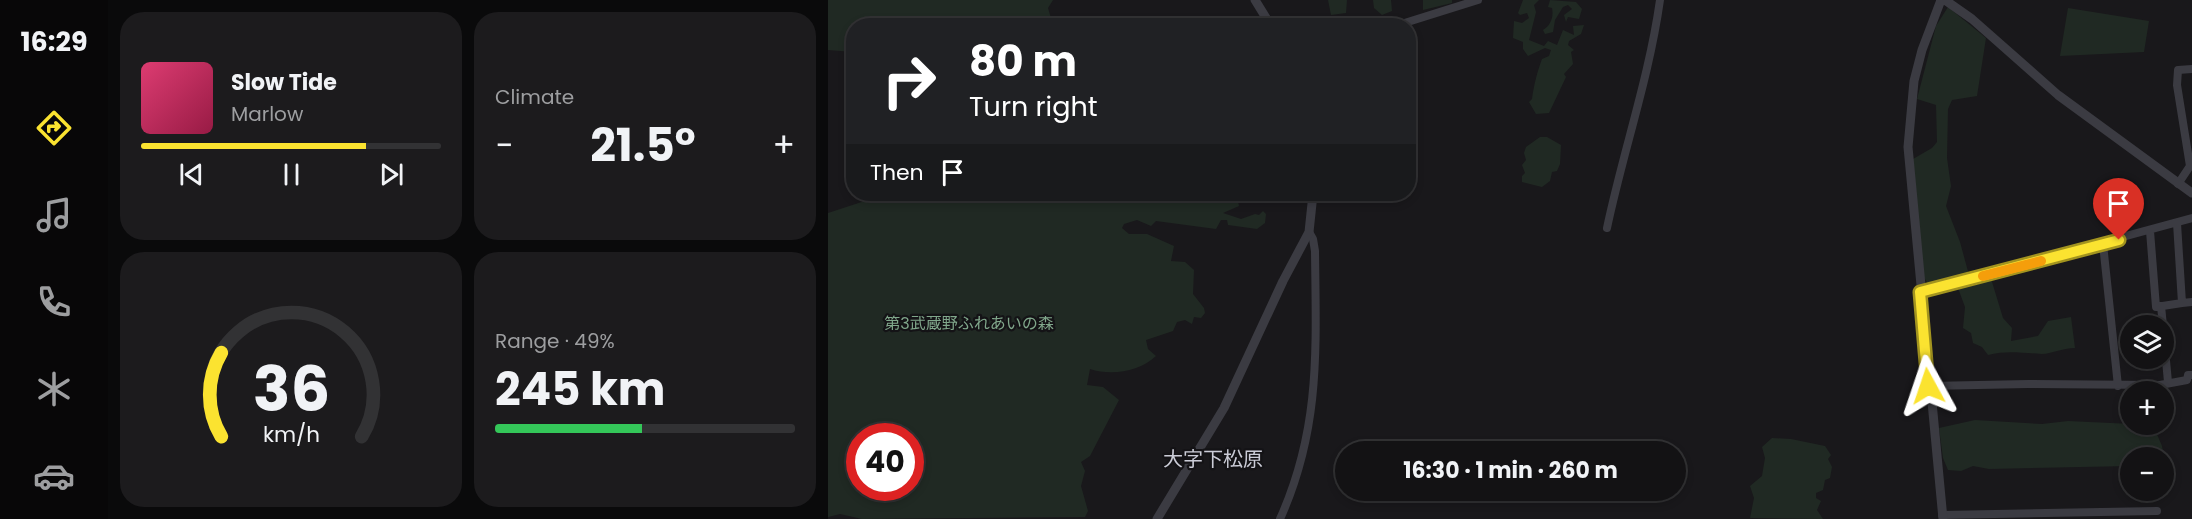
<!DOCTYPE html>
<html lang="en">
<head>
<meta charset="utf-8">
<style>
  :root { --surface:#131214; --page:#1c1b1d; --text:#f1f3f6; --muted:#9d9ea0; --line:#323234; --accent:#fbe330 }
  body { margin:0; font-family:Poppins,"Noto Sans JP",sans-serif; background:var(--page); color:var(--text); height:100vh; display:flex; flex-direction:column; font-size:22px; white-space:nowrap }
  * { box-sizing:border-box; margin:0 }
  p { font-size:20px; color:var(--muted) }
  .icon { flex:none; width:33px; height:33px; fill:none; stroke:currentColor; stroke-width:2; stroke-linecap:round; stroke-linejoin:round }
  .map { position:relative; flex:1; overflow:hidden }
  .side { display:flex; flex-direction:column; gap:12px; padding:12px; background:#0a0a0b; width:720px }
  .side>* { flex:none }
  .banner { position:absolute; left:18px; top:18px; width:570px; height:183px; border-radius:24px; box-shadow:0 3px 9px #0003,0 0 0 2px var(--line); background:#202124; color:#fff; overflow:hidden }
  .controls { position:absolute; left:1292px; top:315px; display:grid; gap:12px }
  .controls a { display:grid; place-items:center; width:54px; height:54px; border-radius:50%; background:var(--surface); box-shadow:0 3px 9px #0003,0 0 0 2px var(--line); font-size:30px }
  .speed { position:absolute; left:18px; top:423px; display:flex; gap:12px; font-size:30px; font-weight:700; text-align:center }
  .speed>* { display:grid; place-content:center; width:78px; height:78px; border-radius:50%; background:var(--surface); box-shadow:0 3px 9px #0003,0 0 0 2px var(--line); line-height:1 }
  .speed .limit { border:9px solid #d22; background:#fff; color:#111 }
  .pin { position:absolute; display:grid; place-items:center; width:51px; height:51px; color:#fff; margin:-62px -26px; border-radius:50% 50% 50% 0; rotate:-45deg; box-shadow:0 0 6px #0007 }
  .pin .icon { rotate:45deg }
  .me { position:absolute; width:66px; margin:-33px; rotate:355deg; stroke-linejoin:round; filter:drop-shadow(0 0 4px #0008) }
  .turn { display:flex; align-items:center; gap:21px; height:126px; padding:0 24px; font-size:27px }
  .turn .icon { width:78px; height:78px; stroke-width:2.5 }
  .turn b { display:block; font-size:42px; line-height:51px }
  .then { display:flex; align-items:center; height:57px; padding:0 24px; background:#0003; gap:12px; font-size:22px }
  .big { font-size:45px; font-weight:700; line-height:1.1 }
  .side .widget { flex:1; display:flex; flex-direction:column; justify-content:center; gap:9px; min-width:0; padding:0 21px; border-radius:24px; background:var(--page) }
  .side .dial { align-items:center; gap:0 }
  .dial svg { height:156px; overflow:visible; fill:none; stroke:var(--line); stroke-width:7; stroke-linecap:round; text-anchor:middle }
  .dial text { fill:var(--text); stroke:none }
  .song { display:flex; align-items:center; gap:18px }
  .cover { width:72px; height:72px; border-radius:9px; background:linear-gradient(135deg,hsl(340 70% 55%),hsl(340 70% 35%)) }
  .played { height:6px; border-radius:3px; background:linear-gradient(90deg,var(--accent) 75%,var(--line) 75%) }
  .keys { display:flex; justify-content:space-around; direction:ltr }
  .heat { display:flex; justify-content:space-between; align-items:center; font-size:33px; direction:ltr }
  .charge { height:9px; border-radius:4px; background:linear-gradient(90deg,#34c759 49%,var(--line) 0) }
  .side .tiles { flex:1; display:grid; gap:12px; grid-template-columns:repeat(2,1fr) }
  .trip { position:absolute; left:507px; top:441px; width:351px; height:60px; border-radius:30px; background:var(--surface); box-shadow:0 3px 9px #0003,0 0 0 2px var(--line); font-weight:700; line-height:60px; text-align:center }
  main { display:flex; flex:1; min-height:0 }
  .tabs { display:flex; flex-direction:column; width:108px; justify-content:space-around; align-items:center; background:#080708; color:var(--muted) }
  .tabs .icon { width:42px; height:42px }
  .tabs .current { color:var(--accent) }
  .tabs b { font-size:27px; color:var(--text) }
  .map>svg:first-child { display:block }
  .green { fill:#202923; fill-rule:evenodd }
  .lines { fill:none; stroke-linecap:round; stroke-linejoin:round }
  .minor { stroke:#3b3b42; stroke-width:8 }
  .tertiary { stroke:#3b3b42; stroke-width:9 }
  .route-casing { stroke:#a3941f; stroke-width:15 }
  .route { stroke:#fbe330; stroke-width:10 }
  .slow { stroke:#f59e0b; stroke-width:10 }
  .labels { text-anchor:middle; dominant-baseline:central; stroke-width:4.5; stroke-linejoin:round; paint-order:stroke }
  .park-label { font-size:16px; fill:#80a78b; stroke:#141316 }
  .quarter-label { font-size:20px; fill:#cbccd7; stroke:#141316 }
</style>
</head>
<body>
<main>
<nav class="tabs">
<b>16:29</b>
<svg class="icon current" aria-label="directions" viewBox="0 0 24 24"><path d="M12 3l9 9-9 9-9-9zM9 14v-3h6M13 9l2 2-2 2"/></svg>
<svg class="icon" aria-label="music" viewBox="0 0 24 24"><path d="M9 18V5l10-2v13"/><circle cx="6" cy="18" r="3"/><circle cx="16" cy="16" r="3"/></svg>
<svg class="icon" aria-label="phone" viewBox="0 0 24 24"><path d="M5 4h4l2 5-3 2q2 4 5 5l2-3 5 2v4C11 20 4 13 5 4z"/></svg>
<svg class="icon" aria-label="climate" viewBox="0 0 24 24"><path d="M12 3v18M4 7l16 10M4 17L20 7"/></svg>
<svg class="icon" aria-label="car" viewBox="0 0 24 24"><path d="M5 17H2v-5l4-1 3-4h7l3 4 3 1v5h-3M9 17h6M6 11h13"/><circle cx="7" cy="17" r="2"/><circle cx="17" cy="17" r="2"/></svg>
</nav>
<section class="side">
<div class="tiles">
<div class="widget">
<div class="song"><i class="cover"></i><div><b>Slow Tide</b><p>Marlow</p></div></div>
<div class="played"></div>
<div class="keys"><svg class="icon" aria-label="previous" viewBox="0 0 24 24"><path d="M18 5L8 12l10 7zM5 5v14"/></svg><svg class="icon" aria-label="pause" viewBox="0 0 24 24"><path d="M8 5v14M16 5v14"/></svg><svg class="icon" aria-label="next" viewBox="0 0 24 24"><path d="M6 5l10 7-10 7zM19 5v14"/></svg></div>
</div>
<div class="widget"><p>Climate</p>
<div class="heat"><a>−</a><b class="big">21.5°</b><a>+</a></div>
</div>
<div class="widget dial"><svg viewBox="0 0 100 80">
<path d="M14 69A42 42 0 1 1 86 69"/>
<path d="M14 69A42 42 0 0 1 14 26" stroke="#fbe330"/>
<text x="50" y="56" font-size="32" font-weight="700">36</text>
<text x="50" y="72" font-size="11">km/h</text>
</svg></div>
<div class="widget"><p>Range · 49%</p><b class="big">245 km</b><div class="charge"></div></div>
</div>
</section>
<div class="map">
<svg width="1364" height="519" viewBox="0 0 1364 519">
  <rect width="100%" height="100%" fill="#19181b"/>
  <path class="green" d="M0 0H225L220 8 225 25 26 26 25 52 0 50Z
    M500 0H519L518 13 503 15Z
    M545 0H563L564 11 554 15 546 8Z
    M595 0H624V3L595 10Z
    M695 0H711L706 5 708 12 701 40 716 46 720 41 729 45 735 30 746 35 745 26 756 25 753 34 741 41 740 45 746 50 743 52 745 64 736 74 738 77 721 113 708 114 701 102 704 99C706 84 709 73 714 59L721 56 723 50 717 48 700 56 695 49V42L685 38 686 21 694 23 701 18 699 13 692 15 690 13Z
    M722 0 748 2 754 9 751 19 740 17 738 22 736 15 744 9 740 5 735 7 727 20 725 32 717 34 715 30C722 26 726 18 724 8L720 7Z
    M1120 7 1158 38 1149 96 1124 100 1120 109 1119 158 1123 186 1118 206 1132 242 1141 275 1161 272 1175 318 1184 328 1183 341 1210 336 1220 321 1243 317 1247 348C1234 348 1223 354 1214 354 1194 353 1179 350 1160 355L1154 347 1145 343 1143 333 1135 328 1137 307 1127 280 1102 286 1096 278 1085 159 1104 148 1109 142 1108 105 1089 99 1108 26Z
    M1240 8 1321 21 1316 52 1232 56Z
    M712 137H719L733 145 732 164 729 171 724 172 722 181 714 187 694 182V176L697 173 694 165 698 160 696 153 698 147Z
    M58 194H375L380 199 387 196 409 197 411 206 395 213 413 219 427 214 431 215 435 211 438 214 437 223 429 229 400 225 399 220H393L388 229 328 221 323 226 309 220 296 224 294 228 301 234H319L346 246 343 261 357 262 366 270 365 294 376 308 377 313 373 318 366 317 364 324 357 320 349 322 345 331 318 340 320 349 328 356C311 372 283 376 262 369L259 385 275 387 291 400 262 456 253 462 257 471 253 486 260 511 257 517 34 519 12 514 0 517V213ZM32 436H82V488H32Z
    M1147 420 1214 424 1240 421 1325 425 1334 446 1337 466 1335 458H1302V466L1161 469 1145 466 1133 471 1120 470 1115 458 1111 428Z
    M944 438 963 439 997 446 1003 455 1000 459 1004 467 1002 478 997 480 995 490 988 493V498L993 501 989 510 995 519 922 518 926 498 922 486 934 476 937 458 934 447Z"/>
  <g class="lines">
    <path class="minor" d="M567 26 650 0
      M1350 184 1362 166 1349 85 1350 70 1364 69
      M779 228C795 152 821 78 832 0
      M1322 231 1328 307 1354 303 1349 223
      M1275 244 1290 386
      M1092 292 1364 218
      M1354 303 1364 302
      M1333 306 1335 326
      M1335 328 1340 382
      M1100 386 1200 384 1332 385 1359 380 1360 375H1364
      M1114 515 1329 511
      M452 519C493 428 488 348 487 251L485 239 481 232"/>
    <path class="tertiary" d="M427 0 443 26
      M1113 0 1094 50 1086 81 1080 147 1115 519
      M1117 0 1144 19 1230 95 1364 193
      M329 519 396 408 455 281 481 232 485 194"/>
  </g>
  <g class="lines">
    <defs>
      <path id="route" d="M1100 386 1092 292 1291 240"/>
    </defs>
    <use href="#route" class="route-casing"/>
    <use href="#route" class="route"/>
    <path class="slow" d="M1155 276 1213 261"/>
  </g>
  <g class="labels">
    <g class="park-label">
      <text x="141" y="323">第3武蔵野ふれあいの森</text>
    </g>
    <g class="quarter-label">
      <text x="385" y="459">大字下松原</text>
    </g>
  </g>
</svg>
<div class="controls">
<a><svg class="icon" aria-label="layers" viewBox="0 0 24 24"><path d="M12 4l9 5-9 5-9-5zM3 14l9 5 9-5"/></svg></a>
<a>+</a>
<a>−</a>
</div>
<div class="speed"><div class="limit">40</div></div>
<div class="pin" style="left:1291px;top:240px;background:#d93025"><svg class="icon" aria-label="arrive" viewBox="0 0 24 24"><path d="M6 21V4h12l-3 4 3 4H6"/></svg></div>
<svg class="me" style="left:1100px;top:386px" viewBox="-20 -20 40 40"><path d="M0-17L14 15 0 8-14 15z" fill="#fbe330" stroke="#fff" stroke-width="4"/></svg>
<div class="trip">16:30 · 1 min · 260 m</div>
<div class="banner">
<div class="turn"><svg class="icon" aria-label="right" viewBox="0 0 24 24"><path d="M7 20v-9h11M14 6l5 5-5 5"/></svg><div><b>80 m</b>Turn right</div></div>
<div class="then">Then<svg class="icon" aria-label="arrive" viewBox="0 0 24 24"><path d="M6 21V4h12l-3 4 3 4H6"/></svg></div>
</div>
</div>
</main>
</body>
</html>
